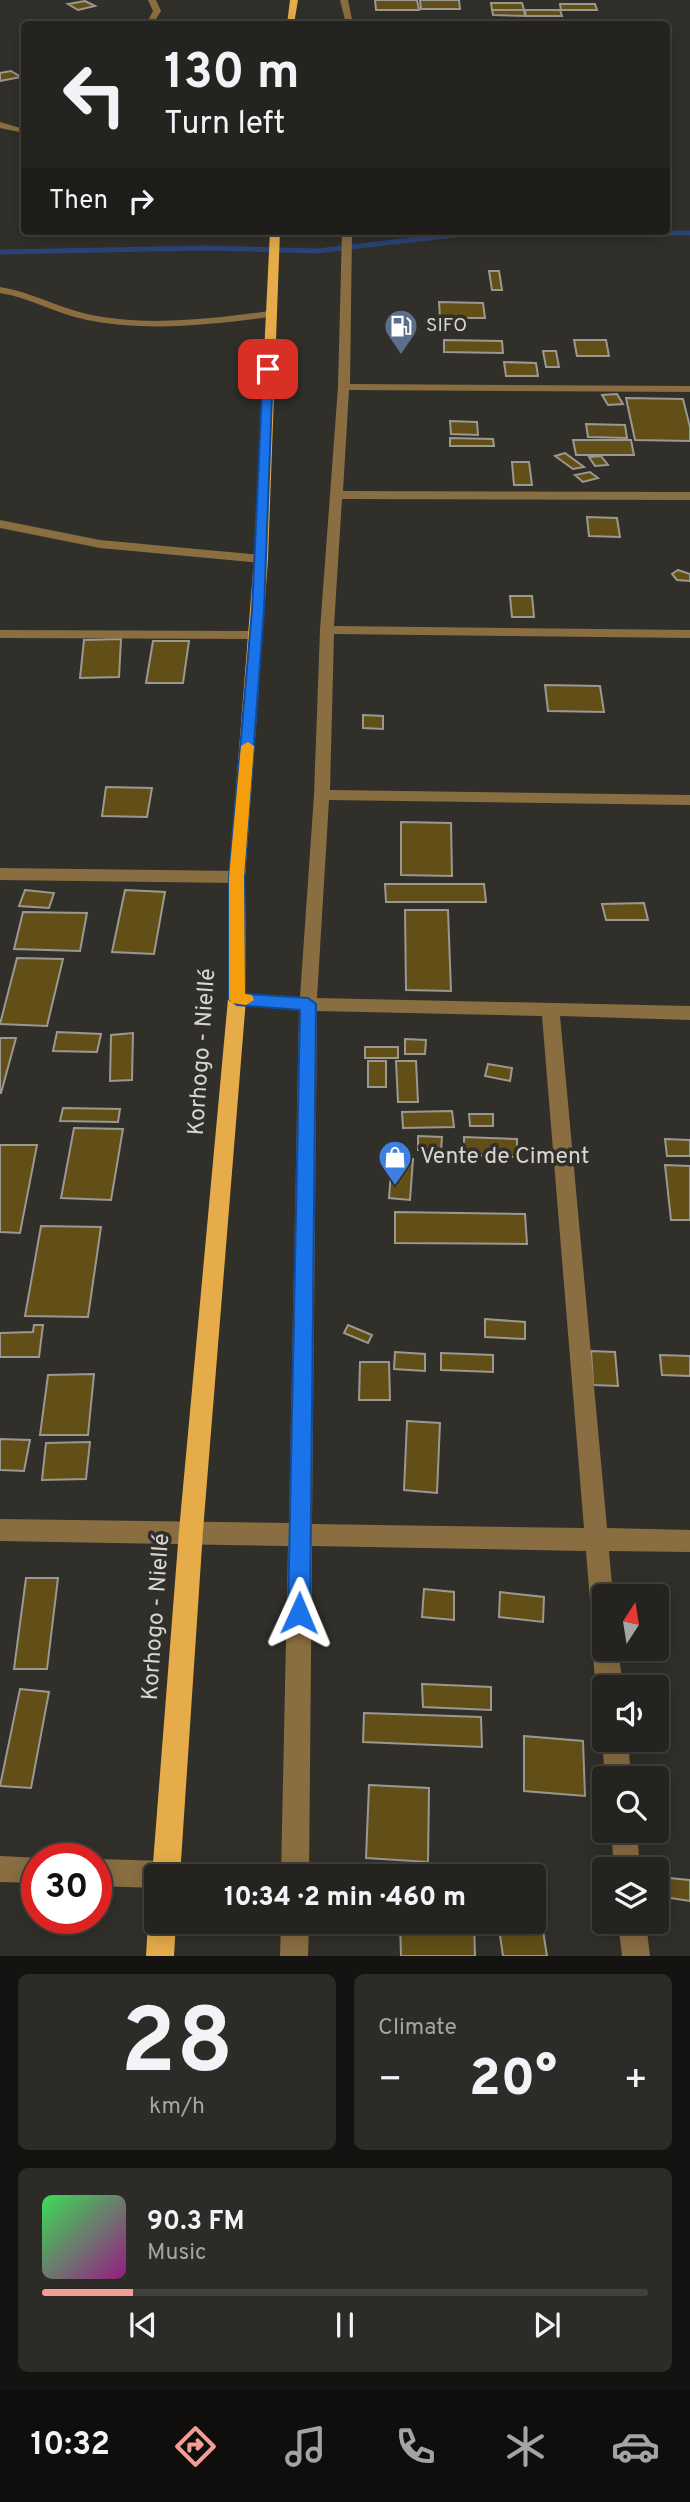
<!DOCTYPE html>
<html lang="en">
<head>
<meta charset="utf-8">
<style>
  :root { --surface:#25231f; --page:#2d2b28; --text:#f1f3f6; --muted:#a3a4a4; --line:#42403d; --accent:#f59c95 }
  body { margin:0; font-family:Overpass,sans-serif; background:var(--page); color:var(--text); height:100vh; display:flex; flex-direction:column; font-size:26px; white-space:nowrap }
  * { box-sizing:border-box; margin:0 }
  p { font-size:23px; color:var(--muted) }
  .icon { flex:none; width:38px; height:38px; fill:none; stroke:currentColor; stroke-width:2; stroke-linecap:round; stroke-linejoin:round }
  .map { position:relative; height:1956px; overflow:hidden }
  .drawer { display:flex; flex-direction:column; gap:18px; padding:18px; background:#141311; flex:1 }
  .drawer>* { flex:none }
  .banner { position:absolute; left:21px; top:21px; width:649px; height:214px; border-radius:7px; box-shadow:0 4px 18px #0003,0 0 0 2px var(--line); background:#25231f; color:var(--text); overflow:hidden }
  .needle { width:46px; rotate:12deg }
  .fabs { position:absolute; left:592px; top:1584px; display:grid; gap:14px }
  .fabs a { display:grid; place-items:center; width:77px; height:77px; border-radius:7px; background:var(--surface); box-shadow:0 4px 18px #0003,0 0 0 2px var(--line); font-size:35px }
  .speed { position:absolute; left:21px; top:1843px; display:flex; gap:14px; font-size:35px; font-weight:700; text-align:center }
  .speed>* { display:grid; place-content:center; width:91px; height:91px; border-radius:50%; background:var(--surface); box-shadow:0 4px 18px #0003,0 0 0 2px var(--line); line-height:1 }
  .speed .limit { border:10px solid #d22; background:#fff; color:#111 }
  .pin { position:absolute; display:grid; place-items:center; width:60px; height:60px; color:#fff; margin:-30px; border-radius:14px; box-shadow:0 4px 10px #0006 }
  .me { position:absolute; width:77px; margin:-38px; rotate:1deg; stroke-linejoin:round; filter:drop-shadow(0 0 5px #0008) }
  .turn { display:flex; align-items:center; gap:24px; height:147px; padding:0 28px; font-size:32px }
  .turn .icon { width:91px; height:91px; stroke-width:2.5 }
  .turn b { display:block; font-size:49px; line-height:60px }
  .then { display:flex; align-items:center; height:66px; padding:0 28px; background:#0003; gap:14px; font-size:26px }
  .big { font-size:52px; font-weight:800; line-height:1.1 }
  .drawer .card { flex:1; display:flex; flex-direction:column; justify-content:center; gap:10px; min-width:0; padding:0 24px; border-radius:10px; background:var(--page) }
  .drawer .dial { align-items:center; gap:0 }
  .dial b { font-size:91px; line-height:1 }
  .song { display:flex; align-items:center; gap:21px }
  .cover { width:84px; height:84px; border-radius:10px; background:linear-gradient(135deg,hsl(130 70% 55%),hsl(310 70% 35%)) }
  .played { height:7px; border-radius:4px; background:linear-gradient(90deg,var(--accent) 15%,var(--line) 15%) }
  .keys { display:flex; justify-content:space-around; direction:ltr }
  .heat { display:flex; justify-content:space-between; align-items:center; font-size:38px; direction:ltr }
  .drawer .tiles { flex:1; display:grid; gap:18px; grid-template-columns:1fr 1fr }
  .card:last-child { grid-column:span 2 }
  .trip { position:absolute; left:144px; top:1864px; width:402px; height:70px; border-radius:7px; background:var(--surface); box-shadow:0 4px 18px #0003,0 0 0 2px var(--line); font-weight:800; line-height:70px; text-align:center }
  .tabs { display:flex; height:112px; justify-content:space-around; align-items:center; background:#0f0e0c; color:var(--muted) }
  .tabs .icon { width:49px; height:49px }
  .tabs .on { color:var(--accent) }
  .tabs b { font-size:32px; color:var(--text) }
  .map>svg:first-child { display:block }
  .lines { fill:none; stroke-linecap:round; stroke-linejoin:round }
  .stream { stroke:#2b4378; stroke-width:5 }
  .building { fill:#624f18; stroke:#9b9892; stroke-width:2 }
  .minor { fill:#8a6e42; fill-rule:evenodd }
  .major { fill:#e5ac49; fill-rule:evenodd }
  .route { fill:#1a73e8; stroke:#114b97; stroke-width:2 }
  .slow { fill:#f59e0b }
  .labels { text-anchor:middle; dominant-baseline:central; stroke-width:7; stroke-linejoin:round; paint-order:stroke }
  .far-poi-label { font-size:19px; fill:#d7d6d2; stroke:#312f29; text-anchor:start }
  .street-label { font-size:23px; fill:#d7d6d2; stroke:#312f29 }
  .poi-label { font-size:23px; fill:#d7d6d2; stroke:#312f29; text-anchor:start }
</style>
</head>
<body>
<div class="map">
<svg width="690" height="1956" viewBox="0 0 690 1956">
  <rect width="100%" height="100%" fill="#312f29"/>
  <g class="lines">
    <path class="stream" d="M0 252 205 248 317 251 463 234 690 233"/>
  </g>
  <path class="building" d="M375 0H417L419 10H376Z
    M420 0H459L460 9H421Z
    M85 1 95 6 78 10 68 4Z
    M491 3H522L524 10H492Z
    M560 4H595L597 10H561Z
    M492 10H524L525 16 493 15Z
    M525 10H560L562 16H526Z
    M427 21H458L459 24H428Z
    M11 71 21 77 0 81V73Z
    M489 271H499L502 290H492Z
    M439 302 483 303 485 318H440Z
    M444 340 502 341 503 353 444 352Z
    M574 340H606L609 356H577Z
    M543 351H556L559 367H546Z
    M504 362 536 363 538 376H506Z
    M617 394 623 404 608 405 602 395Z
    M626 398 683 399 690 427V441L635 440Z
    M450 421 477 422 478 435 451 434Z
    M586 424 625 425 627 438 588 437Z
    M450 438 493 439 494 446H450Z
    M573 440H631L634 455H576Z
    M565 453 584 467 573 469 555 456Z
    M601 456 608 465 595 466 589 457Z
    M512 462H529L532 485H514Z
    M590 472 598 478 583 482 575 475Z
    M587 517 617 518 620 537 589 536Z
    M678 570 690 574V581L677 580 672 574Z
    M510 596H532L534 617H512Z
    M121 639 119 677 80 678 84 640Z
    M153 641H189L183 683H146Z
    M545 685 600 686 604 712 548 711Z
    M363 715 383 716V729L363 728Z
    M106 787 152 788 147 817 102 816Z
    M401 822 451 823 452 876 401 875Z
    M385 884H484L486 902H386Z
    M25 890 54 893 49 908 19 906Z
    M125 890 165 892 154 954 112 952Z
    M644 903 648 920H606L602 904Z
    M405 910H448L451 991 406 990Z
    M23 912 87 913 80 951 14 949Z
    M17 958 63 959 47 1026 0 1024Z
    M57 1032 101 1034 97 1052 53 1051Z
    M133 1033 132 1080 110 1081 111 1035Z
    M0 1038H16L1 1093H0Z
    M405 1039 426 1040 425 1054H405Z
    M365 1047H398V1058H365Z
    M368 1061H386V1087H368Z
    M396 1061H416L418 1102H398Z
    M488 1064 512 1068 510 1081 485 1076Z
    M63 1108 120 1109 118 1122 60 1121Z
    M452 1111 454 1127 403 1128 402 1112Z
    M469 1114H493V1126H470Z
    M74 1128 123 1129 111 1200 61 1198Z
    M418 1136 442 1137 441 1151 418 1150Z
    M464 1137 517 1139V1157L464 1155Z
    M665 1139 690 1140V1156H667Z
    M0 1145H37L20 1233 0 1232Z
    M392 1158 413 1159 410 1200 389 1198Z
    M665 1165 690 1166V1220H671Z
    M395 1212 525 1214 527 1244 395 1243Z
    M41 1226 101 1227 88 1317 25 1316Z
    M485 1319 525 1322V1339L485 1337Z
    M34 1325H43L39 1357H0V1333L33 1332Z
    M348 1325 372 1335 368 1343 344 1333Z
    M591 1351 615 1352 618 1386 593 1385Z
    M395 1352 425 1354V1371L394 1369Z
    M441 1353 493 1355V1372L441 1370Z
    M660 1355 690 1356V1376L662 1375Z
    M360 1362H389L390 1400H359Z
    M94 1374 88 1435H40L48 1375Z
    M407 1421 440 1423 437 1493 404 1490Z
    M0 1439 30 1440 24 1471 0 1470Z
    M90 1442 86 1479 42 1480 46 1443Z
    M26 1578H58L47 1669H14Z
    M424 1589 454 1592V1620L422 1617Z
    M500 1592 544 1597 543 1622 499 1617Z
    M422 1684 491 1687V1710L423 1707Z
    M20 1689 49 1692 31 1788 0 1786Z
    M364 1713 481 1717 482 1747 363 1742Z
    M524 1736 583 1741 585 1796 524 1791Z
    M369 1785 429 1788 428 1862 366 1858Z
    M534 1873 547 1956H503L498 1922H534V1876H499Z
    M669 1878 690 1880V1901L670 1898Z
    M400 1922H474L475 1956H401Z"/>
  <g class="lines">
    <path class="minor" d="M148 0H156L161 11 153 24H146L153 11Z
      M340 0H348L353 24H346Z
      M0 122 24 129V133L0 128Z
      M342 231H352L350 384 690 386V392L349 390 343 491 690 492V500L342 499 334 626 690 630V638L334 634 330 790 690 795V805L329 800 317 998 690 1006V1020L560 1016 607 1528 690 1530V1552L609 1551 613 1596H604V1648H618L623 1687H604V1697C593 1686 591 1654 597 1639L603 1637 595 1634 592 1625 586 1551 312 1546 309 1876H281L288 1546 0 1541V1519L289 1523 299 1010 237 1005 231 1004 228 999 231 994 237 993 300 997 314 795 320 630 338 387ZM317 1011 542 1016 584 1528 312 1524Z
      M0 287C31 292 57 307 87 314 146 327 211 319 270 311L275 314 270 317C210 325 147 332 87 320 57 314 31 298 0 293Z
      M0 520 100 540 261 555 268 559 261 563 100 548 0 528Z
      M0 630 256 631 263 635 256 639 0 638Z
      M0 868 237 871 245 877 237 883 0 880Z
      M604 1736V1740H628L631 1778H605L602 1740Z
      M611 1830H637L640 1869H614Z
      M0 1856 42 1858H37V1883L0 1882Z
      M96 1859 166 1861 176 1865 180 1875 156 1876V1888L96 1886Z
      M281 1922H309L308 1956H280Z
      M618 1922H646L650 1956H622Z"/>
    <path class="major" d="M290 0H298L294 24H287Z
      M270 231H280L268 559 245 877 246 999 203 1531 180 1876H156V1884L152 1876 179 1531 228 999 229 877 254 559Z
      M156 1911V1922H176L174 1956H146L148 1922Z"/>
  </g>
  <path class="route" d="M268 366 273 369 264 610 244 877 245 994 308 998 316 1004 310 1613 307 1621 299 1624 291 1621 288 1613 300 1010 237 1005 229 999V877L252 610 263 369Z"/>
  <path class="slow" d="M248 742 254 746 244 877 245 994 252 995 254 1000 246 1005 232 1003 229 999V877L241 746Z"/>
  <defs>
    <symbol id="fuel-pin" viewBox="-11 -11 22 30"><path d="M0 17L-7.5 6A9.5 9.5 0 1 1 7.5 6Z" fill="#5c6f8a" stroke="#312f29"/><path d="M-5.5-6h7V0h2V4h1.3V-2.5L3-4.5l.8-.8L6-3V5H2.5V1h-1V6h-7ZM-4.2-4.7v3.2H.2V-4.7Z" fill="#fff"/></symbol>
    <symbol id="shop-pin" viewBox="-11 -11 22 30"><path d="M0 17L-7.5 6A9.5 9.5 0 1 1 7.5 6Z" fill="#3f7fe0" stroke="#312f29"/><path d="M-5-2.5h2.3a2.7 3.5 0 0 1 5.4 0H5L5.5 6h-11ZM-1.5-2.5h3a1.5 2.3 0 0 0-3 0Z" fill="#fff"/></symbol>
  </defs>
  <g fill-rule="evenodd">
    <use href="#fuel-pin" x="382" y="307" width="38" height="52"/>
    <use href="#shop-pin" x="376" y="1138" width="38" height="52"/>
  </g>
  <g class="labels">
    <g class="far-poi-label">
      <text x="426" y="326">SIFO</text>
    </g>
    <g class="street-label">
      <text transform="translate(203 1052) rotate(-86)">Korhogo - Niellé</text>
      <text transform="translate(157 1617) rotate(-86)">Korhogo - Niellé</text>
    </g>
    <g class="poi-label">
      <text x="420" y="1157">Vente de Ciment</text>
    </g>
  </g>
</svg>
<div class="fabs">
<a><svg class="needle" viewBox="-14 -14 28 28"><path d="M0-13l5 13h-10z" fill="#e53935"/><path d="M0 13l5-13h-10z" fill="#a3a4a4"/></svg></a>
<a><svg class="icon" aria-label="sound" viewBox="0 0 24 24"><path d="M4 9h4l5-4v14l-5-4H4zM17 9q2 3 0 6"/></svg></a>
<a><svg class="icon" aria-label="search" viewBox="0 0 24 24"><circle cx="10" cy="10" r="6"/><path d="M15 15l6 6"/></svg></a>
<a><svg class="icon" aria-label="layers" viewBox="0 0 24 24"><path d="M12 4l9 5-9 5-9-5zM3 14l9 5 9-5"/></svg></a>
</div>
<div class="speed"><div class="limit">30</div></div>
<div class="pin" style="left:268px;top:369px;background:#d93025"><svg class="icon" aria-label="arrive" viewBox="0 0 24 24"><path d="M6 21V4h12l-3 4 3 4H6"/></svg></div>
<svg class="me" style="left:299px;top:1613px" viewBox="-20 -20 40 40"><path d="M0-17L14 15 0 8-14 15z" fill="#1a73e8" stroke="#fff" stroke-width="4"/></svg>
<div class="trip">10:34 · 2 min · 460 m</div>
<div class="banner">
<div class="turn"><svg class="icon" aria-label="left" viewBox="0 0 24 24"><path d="M17 20v-9H6M10 6l-5 5 5 5"/></svg><div><b>130 m</b>Turn left</div></div>
<div class="then">Then<svg class="icon" aria-label="right" viewBox="0 0 24 24"><path d="M7 20v-9h11M14 6l5 5-5 5"/></svg></div>
</div>
</div>
<section class="drawer">
<div class="tiles">
<div class="card dial"><b>28</b><p>km/h</p></div>
<div class="card"><p>Climate</p>
<div class="heat"><a>−</a><b class="big">20°</b><a>+</a></div>
</div>
<div class="card">
<div class="song"><i class="cover"></i><div><b>90.3 FM</b><p>Music</p></div></div>
<div class="played"></div>
<div class="keys"><svg class="icon" aria-label="previous" viewBox="0 0 24 24"><path d="M18 5L8 12l10 7zM5 5v14"/></svg><svg class="icon" aria-label="pause" viewBox="0 0 24 24"><path d="M8 5v14M16 5v14"/></svg><svg class="icon" aria-label="next" viewBox="0 0 24 24"><path d="M6 5l10 7-10 7zM19 5v14"/></svg></div>
</div>
</div>
</section>
<nav class="tabs">
<b>10:32</b>
<svg class="icon on" aria-label="directions" viewBox="0 0 24 24"><path d="M12 3l9 9-9 9-9-9zM9 14v-3h6M13 9l2 2-2 2"/></svg>
<svg class="icon" aria-label="music" viewBox="0 0 24 24"><path d="M9 18V5l10-2v13"/><circle cx="6" cy="18" r="3"/><circle cx="16" cy="16" r="3"/></svg>
<svg class="icon" aria-label="phone" viewBox="0 0 24 24"><path d="M5 4h4l2 5-3 2q2 4 5 5l2-3 5 2v4C11 20 4 13 5 4z"/></svg>
<svg class="icon" aria-label="climate" viewBox="0 0 24 24"><path d="M12 3v18M4 7l16 10M4 17L20 7"/></svg>
<svg class="icon" aria-label="car" viewBox="0 0 24 24"><path d="M5 17H2v-5l4-1 3-4h7l3 4 3 1v5h-3M9 17h6M6 11h13"/><circle cx="7" cy="17" r="2"/><circle cx="17" cy="17" r="2"/></svg>
</nav>
</body>
</html>
